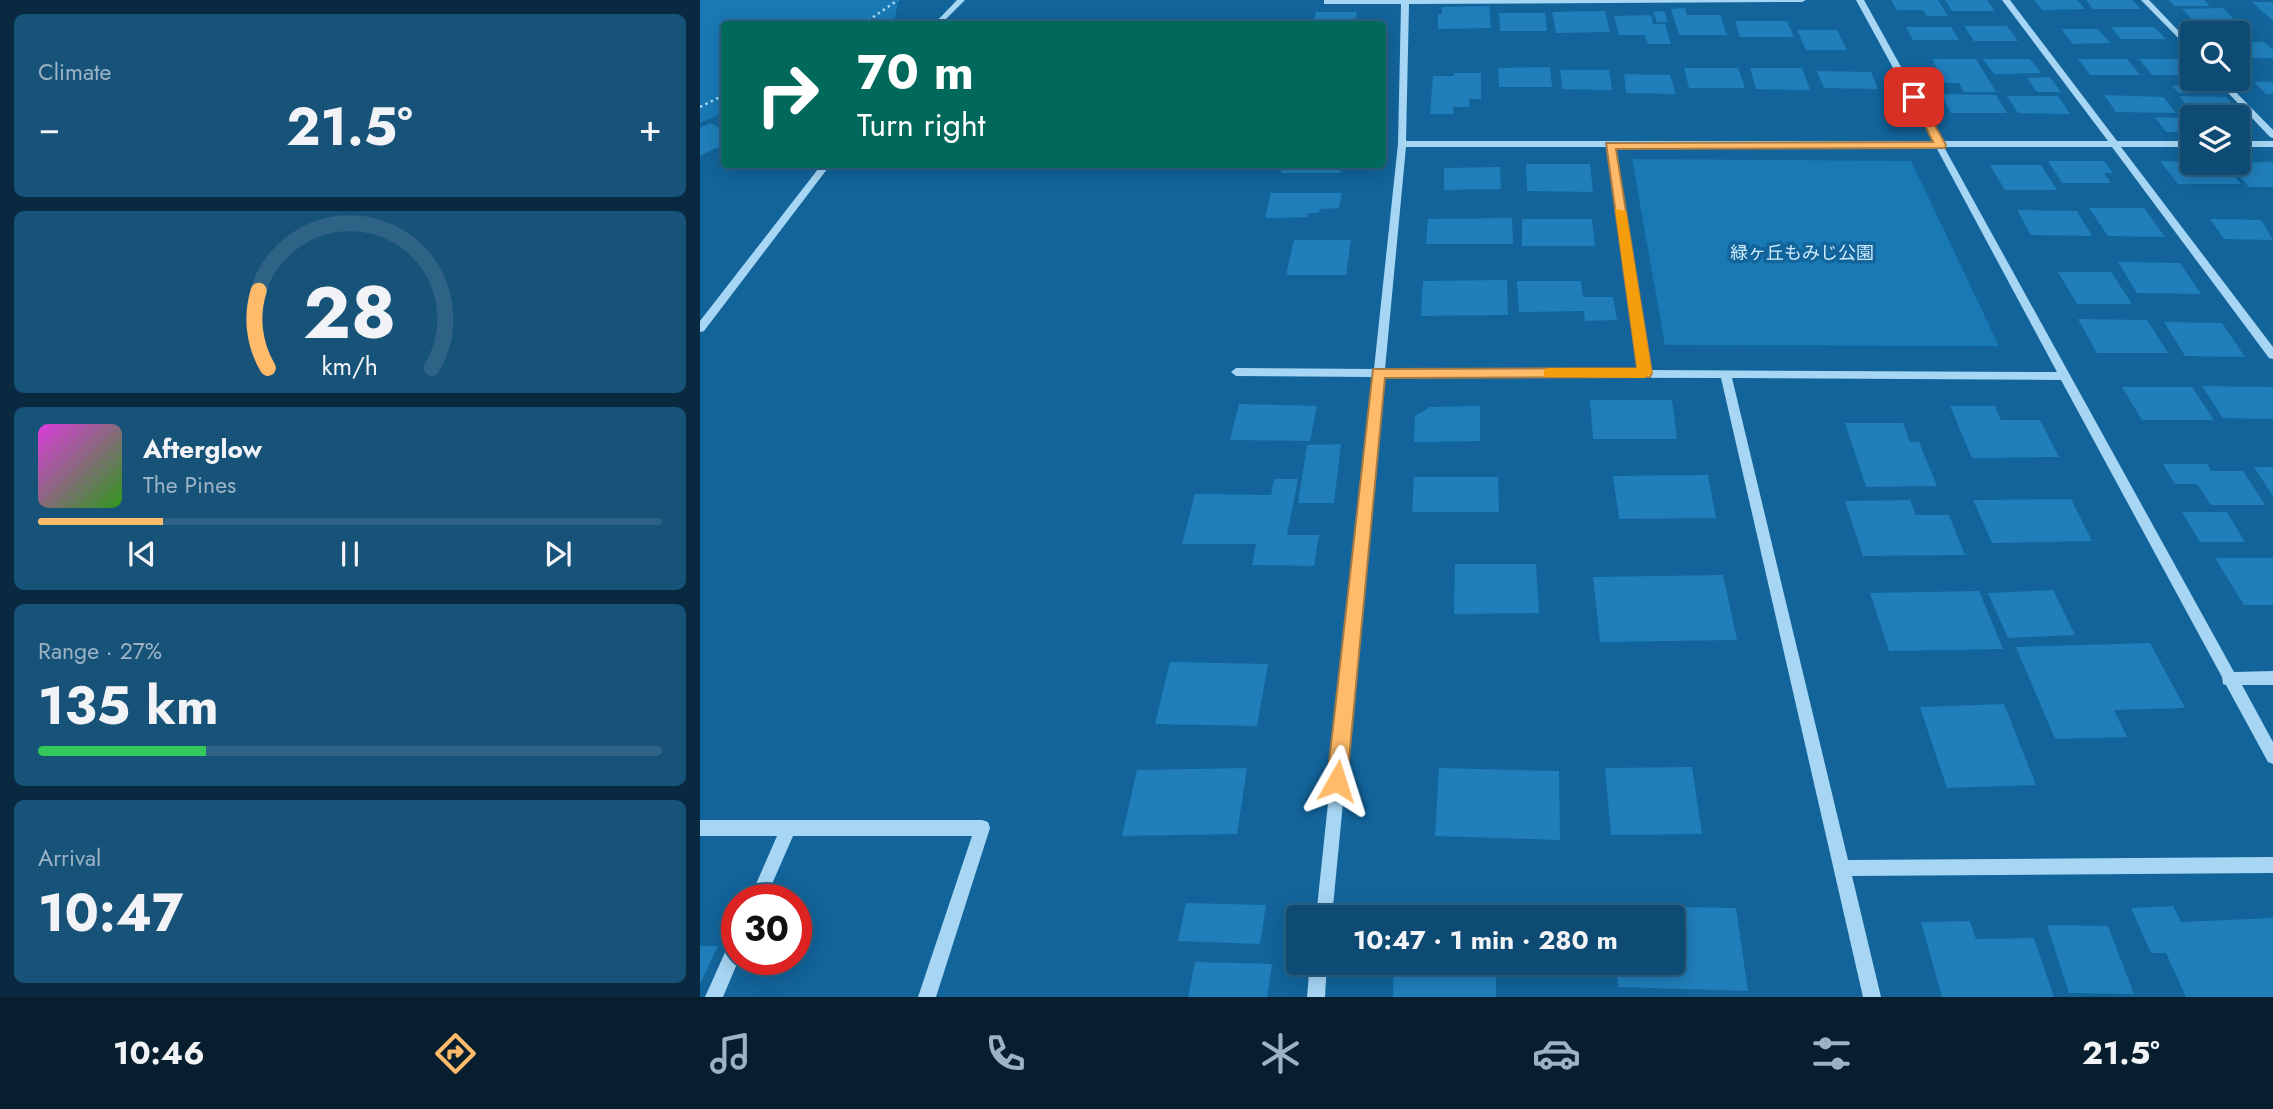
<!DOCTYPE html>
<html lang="en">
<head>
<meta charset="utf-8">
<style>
  :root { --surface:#0e4b74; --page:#175279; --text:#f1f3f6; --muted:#9bb3c5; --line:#2e6386; --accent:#ffbb69 }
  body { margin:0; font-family:Jost,"Noto Sans JP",sans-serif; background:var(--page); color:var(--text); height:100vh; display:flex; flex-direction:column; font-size:26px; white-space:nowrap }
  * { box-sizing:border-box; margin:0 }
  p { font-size:23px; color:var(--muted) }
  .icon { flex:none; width:38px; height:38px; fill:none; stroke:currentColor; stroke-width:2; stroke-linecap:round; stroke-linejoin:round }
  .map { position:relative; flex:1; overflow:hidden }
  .drawer { display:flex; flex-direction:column; gap:14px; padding:14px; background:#082940; width:700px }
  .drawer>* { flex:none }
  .guide { position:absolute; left:21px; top:21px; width:665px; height:147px; border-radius:7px; box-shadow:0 4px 18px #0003,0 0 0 2px var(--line); background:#00695c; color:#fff; overflow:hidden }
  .fabs { position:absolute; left:1480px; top:21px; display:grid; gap:14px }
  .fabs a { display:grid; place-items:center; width:70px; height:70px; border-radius:7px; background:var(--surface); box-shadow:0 4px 18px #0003,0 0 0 2px var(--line); font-size:35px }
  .speed { position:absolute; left:21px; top:884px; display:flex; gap:14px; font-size:35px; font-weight:700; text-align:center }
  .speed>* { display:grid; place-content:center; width:91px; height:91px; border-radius:50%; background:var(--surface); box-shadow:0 4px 18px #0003,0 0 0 2px var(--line); line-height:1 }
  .speed .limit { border:10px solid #d22; background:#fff; color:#111 }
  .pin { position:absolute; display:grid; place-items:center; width:60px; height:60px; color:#fff; margin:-30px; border-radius:14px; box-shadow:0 4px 10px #0006 }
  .me { position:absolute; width:77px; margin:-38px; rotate:6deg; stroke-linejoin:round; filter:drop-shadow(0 0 5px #0008) }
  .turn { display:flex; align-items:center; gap:24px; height:147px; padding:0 21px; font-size:32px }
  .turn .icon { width:91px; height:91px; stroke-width:2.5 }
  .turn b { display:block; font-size:49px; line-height:60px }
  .big { font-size:52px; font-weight:700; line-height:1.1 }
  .drawer .tile { flex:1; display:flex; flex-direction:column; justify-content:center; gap:10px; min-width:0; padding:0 24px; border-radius:10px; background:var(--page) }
  .drawer .dial { align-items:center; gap:0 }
  .dial svg { height:182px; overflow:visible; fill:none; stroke:var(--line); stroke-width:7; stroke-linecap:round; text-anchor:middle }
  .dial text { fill:var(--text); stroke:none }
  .song { display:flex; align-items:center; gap:21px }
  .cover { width:84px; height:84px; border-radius:10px; background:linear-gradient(135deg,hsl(300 70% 55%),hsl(110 70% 35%)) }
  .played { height:7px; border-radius:4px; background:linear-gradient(90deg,var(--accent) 20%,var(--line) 20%) }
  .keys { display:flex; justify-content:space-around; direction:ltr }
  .heat { display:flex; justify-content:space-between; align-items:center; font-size:38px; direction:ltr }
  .charge { height:10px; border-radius:5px; background:linear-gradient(90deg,#34c759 27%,var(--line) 0) }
  .trip { position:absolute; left:586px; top:905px; width:399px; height:70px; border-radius:7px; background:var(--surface); box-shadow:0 4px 18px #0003,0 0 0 2px var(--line); font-weight:700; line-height:70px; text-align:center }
  .dock { display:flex; height:112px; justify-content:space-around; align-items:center; background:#061e2e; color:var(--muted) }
  .dock .icon { width:49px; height:49px }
  .dock .on { color:var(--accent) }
  .dock b { font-size:32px; color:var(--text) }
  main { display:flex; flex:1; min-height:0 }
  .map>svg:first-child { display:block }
  .green { fill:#1979b5 }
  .building { fill:#207eba }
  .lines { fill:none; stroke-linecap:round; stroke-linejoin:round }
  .path { stroke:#a6d6f4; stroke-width:2.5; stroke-dasharray:2.5 3.5; stroke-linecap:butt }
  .minor { fill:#a6d6f4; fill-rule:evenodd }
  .route { fill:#ffbb69; stroke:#a67a44; stroke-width:2 }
  .slow { fill:#f59e0b }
  .labels { text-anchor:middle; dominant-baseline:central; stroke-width:7; stroke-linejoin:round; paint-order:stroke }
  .far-park-label { font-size:18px; fill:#ceebfe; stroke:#12649b }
</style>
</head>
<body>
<main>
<section class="drawer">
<div class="tile"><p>Climate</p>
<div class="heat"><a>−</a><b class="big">21.5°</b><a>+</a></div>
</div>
<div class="tile dial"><svg viewBox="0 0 100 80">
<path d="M14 69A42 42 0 1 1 86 69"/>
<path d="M14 69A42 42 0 0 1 10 35" stroke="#ffbb69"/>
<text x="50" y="56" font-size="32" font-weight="700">28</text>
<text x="50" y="72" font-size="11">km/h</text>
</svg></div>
<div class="tile">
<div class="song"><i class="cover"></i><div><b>Afterglow</b><p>The Pines</p></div></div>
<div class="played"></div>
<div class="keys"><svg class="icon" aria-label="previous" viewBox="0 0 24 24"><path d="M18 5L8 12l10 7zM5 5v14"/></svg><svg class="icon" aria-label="pause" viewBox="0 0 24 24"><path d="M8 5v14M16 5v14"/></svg><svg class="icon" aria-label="next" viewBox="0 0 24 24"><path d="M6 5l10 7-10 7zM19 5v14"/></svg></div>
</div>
<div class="tile"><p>Range · 27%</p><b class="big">135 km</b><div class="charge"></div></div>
<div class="tile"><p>Arrival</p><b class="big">10:47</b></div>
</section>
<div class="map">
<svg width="1573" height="997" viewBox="0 0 1573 997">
  <rect width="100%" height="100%" fill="#12649b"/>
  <path class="green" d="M0 0H198L194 24H24V112L0 123Z
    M932 159 1211 161 1299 346 965 345Z"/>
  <path class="building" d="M1191 0H1238L1248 16H1227L1223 10H1197Z
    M1245 0H1287L1295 11H1252Z
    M1334 0H1377L1385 9 1342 10Z
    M1386 0H1432L1441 9H1393Z
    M1469 0H1504L1510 6H1474Z
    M1552 2H1573V21Z
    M789 6 791 28 738 29V14H742V7Z
    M985 8 987 15H1020L1027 35H979L971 9Z
    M1523 8 1534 19H1492L1482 9Z
    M905 11 910 32 856 33 852 12Z
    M964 11 968 22H957L953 12Z
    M616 12H657L654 24H613Z
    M799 13H845L847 31H800Z
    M951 15 953 24H965L971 44H948L945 35H919L914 16Z
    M1035 21H1087L1094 37H1040Z
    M1264 26H1307L1318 41H1274Z
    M1206 27H1251L1259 40H1213Z
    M1411 27H1454L1466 39H1421Z
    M1361 29H1398L1410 43 1373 44Z
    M1097 30H1137L1147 50H1106Z
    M1538 42H1564L1573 50V58H1538Z
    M1232 59H1276L1296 92H1264L1259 83H1245Z
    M1283 59H1330L1341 73 1294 74Z
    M1378 59H1427L1440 75H1390Z
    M1439 59H1484L1493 69V75H1452Z
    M850 67 852 87H799L798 68Z
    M984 68H1038L1045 88H989Z
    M1050 68H1102L1110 90 1056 89Z
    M860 70H909L912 90 862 89Z
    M1117 71 1171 72 1178 89 1124 88Z
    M754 73H781V99H769V107H753V114H730L733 76H754Z
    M924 74 970 75 976 94 926 93Z
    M1350 77 1361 92H1337L1327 78Z
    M1554 82H1573V94H1566Z
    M1498 85 1504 92 1479 93 1472 86Z
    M1241 94 1296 95 1307 113H1251Z
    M1404 95 1463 97 1476 113 1416 112Z
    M1307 96H1358L1370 114 1318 113Z
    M1479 96 1526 97 1541 115 1493 114Z
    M1455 117 1482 118 1493 132H1466Z
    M10 123 24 130V149L16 148 0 156V128Z
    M1348 161H1404L1413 173H1404L1411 183H1362Z
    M1460 161 1523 163 1541 184H1478Z
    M1573 162V187H1549L1528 163Z
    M583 164H642L640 173H581Z
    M826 164H890L893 192 827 191Z
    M1290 165H1341L1357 190H1305Z
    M800 167 801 189 744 190V168Z
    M571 193H642L639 208 620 209 619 213H608L607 217 565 218Z
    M1389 208H1444L1465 237 1408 236Z
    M1317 210 1377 211 1392 236 1331 235Z
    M812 218 813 244H726L728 219Z
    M822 219H892L895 246H822Z
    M1510 219 1561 220 1573 240 1524 239Z
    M594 240H651L646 275H586Z
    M1418 262 1480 263 1501 294 1437 293Z
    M1358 272H1411L1432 304H1377Z
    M807 280 808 315 721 316 723 281Z
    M817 281H881L883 297H913L917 320 885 321 884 311 819 312Z
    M1378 319 1447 320 1468 353H1397Z
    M1464 322 1522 323 1545 357 1485 356Z
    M1502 386 1573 387V419L1523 418Z
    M1422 387H1492L1514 420H1442Z
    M890 400H972L977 439H893Z
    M539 404 617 406 610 441 530 440Z
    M780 406V441L714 442 715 416 730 407Z
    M1250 406H1295L1301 420H1340L1359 457 1272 458Z
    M1145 423H1203L1210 442H1219L1237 486 1166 487Z
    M641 444 634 503H598L607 445Z
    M1463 464H1507L1511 471H1543L1565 505H1511L1497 484H1475Z
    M1554 467H1573V496Z
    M1008 475 1016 518 919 519 913 476Z
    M714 477H798L799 512H712Z
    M574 479H598L587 535H619L614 566 552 565 556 544H482L495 494 571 495Z
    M1371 499 1392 541 1292 543 1273 500Z
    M1210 500 1216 515H1249L1265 555 1163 556 1145 501Z
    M1482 512H1527L1545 542H1500Z
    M1515 558H1573V605H1544Z
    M755 564H836L839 613 754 614Z
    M1023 575 1037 640 900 642 893 577Z
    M1353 590 1375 635 1308 638 1288 593Z
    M1279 591 1303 649 1189 651 1170 593Z
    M1450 643 1485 708 1414 710 1427 737 1355 739 1316 647Z
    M470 662 568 664 557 726 455 724Z
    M1304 704 1336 785 1247 788 1220 707Z
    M992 767 1002 834 911 835 905 768Z
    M547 768 537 834 422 836 437 770Z
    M739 768 859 771 860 840 735 836Z
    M486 903 566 905 560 944 478 941Z
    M913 906 1036 908 1048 991 918 987 917 962H973V917H914Z
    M1473 906 1481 922 1573 918V997H1486L1466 953H1451L1431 908Z
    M1270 921 1276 939 1334 938 1354 997H1242L1221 922Z
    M1347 925 1408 926 1434 994 1369 993Z
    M0 946H18L0 984Z
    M495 962 572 964 567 997H488Z
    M694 962H796V997H693Z"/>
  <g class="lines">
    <path class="path" d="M163 24 198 0
      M0 107 24 95"/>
    <path class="minor" d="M257 0H265L241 24H234Z
      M624 0H1106L1102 2 709 4 706 141H1233L1156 0H1164L1242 141H1408L1302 0H1310L1417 141H1493V147H1421L1573 347V359L1569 358 1412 147H1244L1534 672 1573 671V685H1542L1573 742V764L1568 762 1526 685 1523 684 1522 677 1361 380 1032 378 1148 860 1573 857V873L1152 876 1181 997H1163L1021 378 684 377 632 917H616L673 377 536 376 531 372 536 368 674 369 698 144 701 4H624ZM706 147H906L938 370 685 369ZM914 147H1236L1357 372 949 370Z
      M1441 0H1449L1493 46V53Z
      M1515 79H1523L1573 130V138L1570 137Z
      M1538 141H1573V147H1538Z
      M122 164H131L4 331 0 332V321Z
      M0 820H282L288 822 290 828 236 997H218L272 836H93L65 900H49L77 836H0Z
      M37 937V959H39L23 997H5L31 939Z
      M610 962H627L625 997H607Z"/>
  </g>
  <path class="route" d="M1210 95 1219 97 1246 145 1245 148 916 149 952 373 950 377 685 378 647 781 644 788 637 791 630 788 627 781 673 369 937 368 906 143 1233 142Z"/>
  <path class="slow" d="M915 209 926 211 952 373 944 378 844 377V369L849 368H937Z"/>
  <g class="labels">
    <g class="far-park-label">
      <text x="1102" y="253">緑ヶ丘もみじ公園</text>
    </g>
  </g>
</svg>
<div class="fabs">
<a><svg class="icon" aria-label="search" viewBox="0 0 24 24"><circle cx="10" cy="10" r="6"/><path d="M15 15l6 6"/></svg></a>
<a><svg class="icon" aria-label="layers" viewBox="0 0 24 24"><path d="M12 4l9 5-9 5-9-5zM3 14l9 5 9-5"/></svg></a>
</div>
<div class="speed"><div class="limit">30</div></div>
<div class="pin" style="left:1214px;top:97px;background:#d93025"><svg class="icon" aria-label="arrive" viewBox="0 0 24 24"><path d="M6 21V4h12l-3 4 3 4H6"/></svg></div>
<svg class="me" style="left:637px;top:781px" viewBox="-20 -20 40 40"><path d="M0-17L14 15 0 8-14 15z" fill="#ffbb69" stroke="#fff" stroke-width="4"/></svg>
<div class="trip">10:47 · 1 min · 280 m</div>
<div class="guide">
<div class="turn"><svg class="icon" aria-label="right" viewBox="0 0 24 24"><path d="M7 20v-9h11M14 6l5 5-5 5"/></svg><div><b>70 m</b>Turn right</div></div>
</div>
</div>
</main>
<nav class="dock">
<b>10:46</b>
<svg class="icon on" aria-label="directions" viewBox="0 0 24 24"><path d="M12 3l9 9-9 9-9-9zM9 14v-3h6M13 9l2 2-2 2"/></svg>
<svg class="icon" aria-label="music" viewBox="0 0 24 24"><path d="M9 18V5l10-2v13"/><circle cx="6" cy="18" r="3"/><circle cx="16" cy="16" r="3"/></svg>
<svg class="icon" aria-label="phone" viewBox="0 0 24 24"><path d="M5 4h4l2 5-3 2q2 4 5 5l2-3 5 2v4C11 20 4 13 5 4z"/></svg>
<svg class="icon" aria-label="climate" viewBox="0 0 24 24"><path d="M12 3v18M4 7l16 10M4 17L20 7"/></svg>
<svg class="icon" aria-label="car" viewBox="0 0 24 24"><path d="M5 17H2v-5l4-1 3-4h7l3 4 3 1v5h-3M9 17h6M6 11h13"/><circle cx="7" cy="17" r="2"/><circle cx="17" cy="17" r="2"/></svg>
<svg class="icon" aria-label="filters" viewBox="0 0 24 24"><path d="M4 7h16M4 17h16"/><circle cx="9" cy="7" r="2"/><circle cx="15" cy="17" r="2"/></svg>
<b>21.5°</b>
</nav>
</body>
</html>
